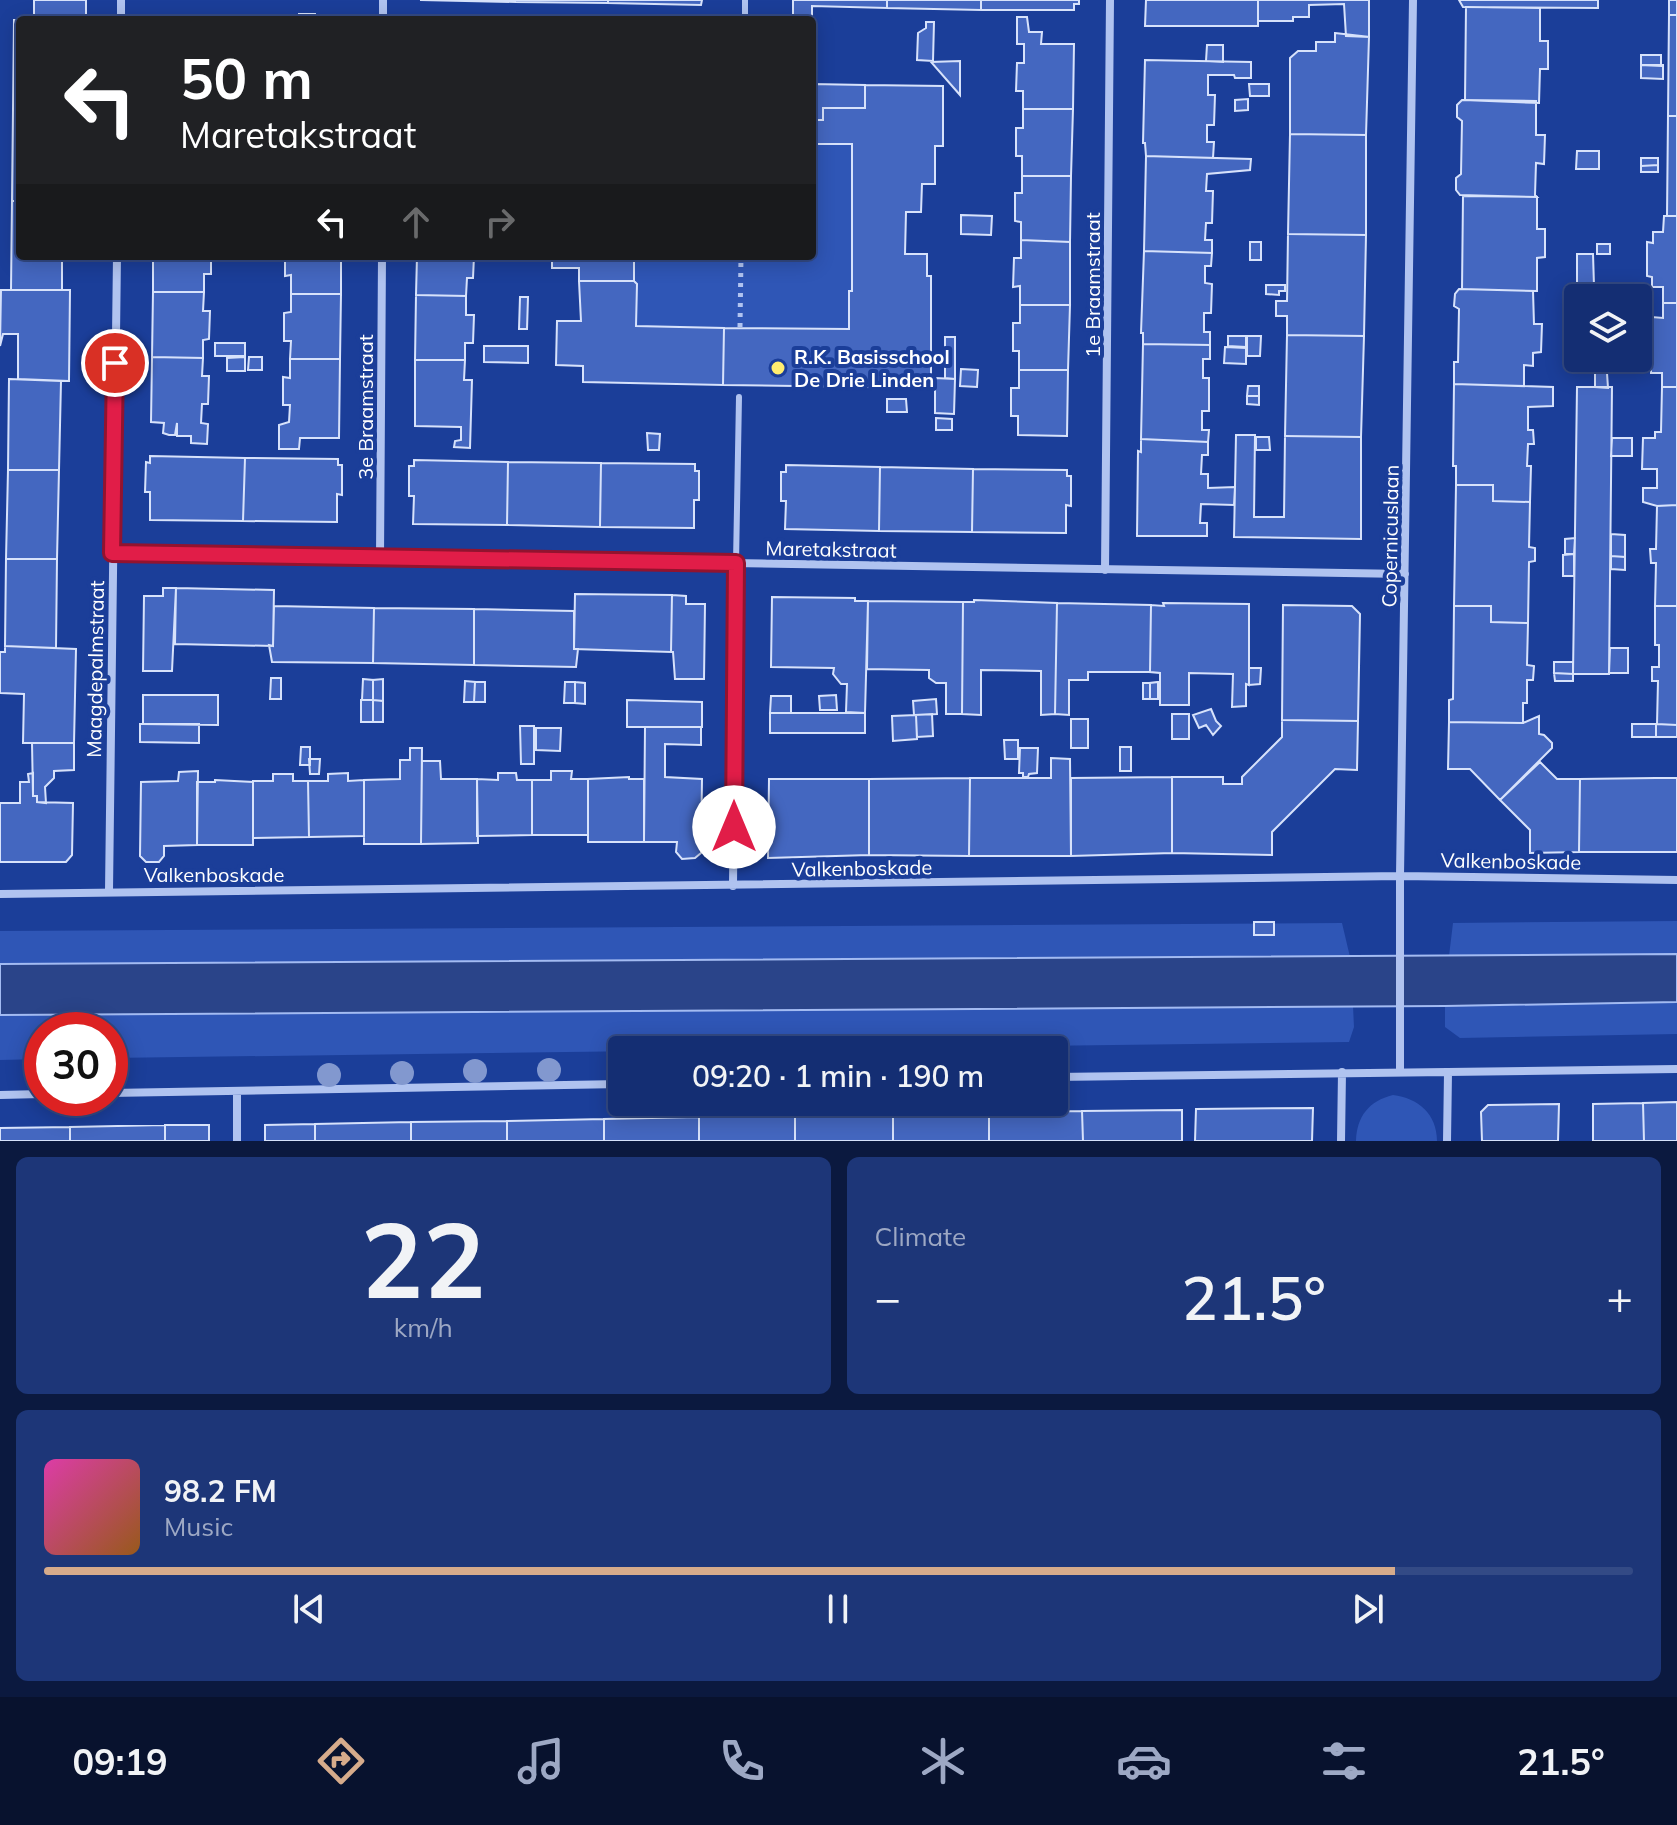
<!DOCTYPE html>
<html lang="en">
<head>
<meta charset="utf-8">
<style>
  :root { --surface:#142e73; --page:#1d3678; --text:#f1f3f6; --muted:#9da8c4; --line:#334a85; --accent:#d6ab8b }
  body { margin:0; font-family:Mulish,sans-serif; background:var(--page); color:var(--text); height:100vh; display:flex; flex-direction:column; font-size:30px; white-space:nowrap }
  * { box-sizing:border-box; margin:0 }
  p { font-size:26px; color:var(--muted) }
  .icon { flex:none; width:44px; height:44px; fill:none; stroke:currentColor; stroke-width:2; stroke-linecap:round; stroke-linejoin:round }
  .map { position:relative; height:1141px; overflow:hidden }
  .panel { display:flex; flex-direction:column; gap:16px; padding:16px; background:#0b193f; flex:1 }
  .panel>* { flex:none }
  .hud { position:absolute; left:16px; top:16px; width:800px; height:244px; border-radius:8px; box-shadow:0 4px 20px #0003,0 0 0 2px var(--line); background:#202124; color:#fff; overflow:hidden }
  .fabs { position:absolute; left:1564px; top:284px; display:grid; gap:16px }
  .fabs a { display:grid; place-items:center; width:88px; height:88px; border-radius:8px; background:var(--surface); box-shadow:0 4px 20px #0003,0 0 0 2px var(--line); font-size:40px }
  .speed { position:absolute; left:24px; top:1012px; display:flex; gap:16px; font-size:40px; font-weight:700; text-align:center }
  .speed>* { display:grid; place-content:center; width:104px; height:104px; border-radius:50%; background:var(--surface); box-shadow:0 4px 20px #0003,0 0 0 2px var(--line); line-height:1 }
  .speed .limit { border:12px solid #d22; background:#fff; color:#111 }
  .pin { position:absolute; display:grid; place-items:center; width:68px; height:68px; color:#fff; margin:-34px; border:4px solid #fff; border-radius:50%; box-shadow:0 2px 8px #0007 }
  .me { position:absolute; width:88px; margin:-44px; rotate:0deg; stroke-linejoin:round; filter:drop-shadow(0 0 6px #0008) }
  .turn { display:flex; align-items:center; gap:28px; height:168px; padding:0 32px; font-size:36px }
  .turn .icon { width:104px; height:104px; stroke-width:2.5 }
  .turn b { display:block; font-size:56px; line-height:68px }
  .lanes { display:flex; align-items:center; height:76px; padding:0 32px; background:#0003; justify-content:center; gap:40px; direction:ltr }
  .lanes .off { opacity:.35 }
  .big { font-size:60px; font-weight:600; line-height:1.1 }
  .panel .tile { flex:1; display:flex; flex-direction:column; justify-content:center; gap:12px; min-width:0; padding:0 28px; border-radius:12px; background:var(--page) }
  .panel .dial { align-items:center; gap:0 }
  .dial b { font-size:104px; line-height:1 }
  .song { display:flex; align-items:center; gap:24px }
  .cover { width:96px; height:96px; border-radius:12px; background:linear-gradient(135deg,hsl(320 70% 55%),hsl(30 70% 35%)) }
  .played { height:8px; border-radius:4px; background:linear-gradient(90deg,var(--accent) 85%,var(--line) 85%) }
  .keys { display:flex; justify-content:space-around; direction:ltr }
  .heat { display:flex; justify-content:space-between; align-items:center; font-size:44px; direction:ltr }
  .panel .tiles { flex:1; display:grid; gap:16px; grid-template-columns:1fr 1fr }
  .tile:last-child { grid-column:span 2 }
  .trip { position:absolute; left:608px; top:1036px; width:460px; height:80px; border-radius:8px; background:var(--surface); box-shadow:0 4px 20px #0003,0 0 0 2px var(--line); font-weight:600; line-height:80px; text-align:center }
  .dock { display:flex; height:128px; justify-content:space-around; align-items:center; background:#08122e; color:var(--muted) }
  .dock .icon { width:56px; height:56px }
  .dock .active { color:var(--accent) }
  .dock b { font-size:36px; color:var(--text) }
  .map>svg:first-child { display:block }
  .green { fill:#2f56b6 }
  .water { fill:#2a4489; stroke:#a3bbf2; stroke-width:2 }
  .building { fill:#4467c0; stroke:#d7e2fb; stroke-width:2 }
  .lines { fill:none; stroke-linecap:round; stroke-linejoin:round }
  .path { stroke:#b0c3f0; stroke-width:5; stroke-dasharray:4 6; stroke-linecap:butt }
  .lane { stroke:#b0c3f0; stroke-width:6 }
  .street { stroke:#b0c3f0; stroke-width:8 }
  .tree { fill:#8298cf }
  .route-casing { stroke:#92132f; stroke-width:20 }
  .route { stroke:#e11d48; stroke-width:14 }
  .poi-dot { fill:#ffed70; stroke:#1b3e99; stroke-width:3 }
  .labels { text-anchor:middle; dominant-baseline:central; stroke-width:8; stroke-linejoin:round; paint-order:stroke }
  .street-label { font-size:20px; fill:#fff; stroke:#1b3e99 }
  .poi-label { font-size:20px; font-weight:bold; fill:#fff; stroke:#1b3e99; text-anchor:start }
</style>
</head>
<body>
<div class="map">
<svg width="1677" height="1141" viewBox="0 0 1677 1141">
  <rect width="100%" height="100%" fill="#1b3e99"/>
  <path class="green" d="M812 144H852V291H849V329L636 326 634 256H812Z
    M1677 921V954L1449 956 1453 923Z
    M1342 923 1350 957 0 964V931Z
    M1677 1002V1034L1460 1038 1445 1027V1006Z
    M1353 1006 1354 1027 1349 1042 110 1058V1030H42V1059L0 1060V1015Z
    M1393 1095C1418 1098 1437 1114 1437 1141H1356C1357 1116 1369 1101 1393 1095Z"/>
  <path class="water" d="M1677 954V1002L1445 1006 0 1015V964Z"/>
  <path class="building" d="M34 0H86V20H34Z
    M420 0H515V2Z
    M515 0H608V3L515 2Z
    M608 0H702L701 5 608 3Z
    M793 0H887V8L812 6V17H793Z
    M887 0H981V10L887 8Z
    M981 0H1079V4H1074V10H981Z
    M1146 0H1258V26H1145Z
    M1258 0H1369V37L1346 36 1344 4 1309 5V17H1293V21H1258Z
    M1459 0H1598V8L1463 7Z
    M1669 0H1677V15H1669Z
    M1466 7 1540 8V41H1548V69H1540L1539 103 1465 100Z
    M299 14H315V20H299Z
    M1669 15H1677V116H1668Z
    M1017 17H1027L1029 32H1042L1041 44H1074L1073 109H1023V91H1016L1017 63H1024V44H1017Z
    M14 20H20V110H13Z
    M926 22H934L933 61 917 60 918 33 926 28Z
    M1335 33 1369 37 1366 135 1290 134V58L1298 51H1316V42H1335Z
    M1207 45H1223V62L1206 61Z
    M1641 55H1661V66L1641 65Z
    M1145 60 1251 62V78H1235L1234 75H1208V95H1215L1214 125H1207V142H1214L1213 158 1146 156 1145 143H1143Z
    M960 61V95L931 62Z
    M1641 65H1663V79L1641 78Z
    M812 84 865 85V108H823V120H812Z
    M1249 84H1269V96H1250Z
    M865 85 943 86V146H935V184H922L921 212H906L905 254H927V276H931V388L723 385 724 328 849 329V291H852V144H812V120H823V108H865Z
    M1248 99V110L1235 111V100Z
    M1462 100 1536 101V135H1545L1544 164 1536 163 1535 195 1537 197 1460 195 1456 190V178L1461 174 1462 121 1457 117V105Z
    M1023 109H1073L1071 176H1022V156H1016V128H1023Z
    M13 110H20V201H12Z
    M1668 116H1677V216H1667Z
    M1290 134 1366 135V235L1288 234Z
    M1577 151H1599V169H1576Z
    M1146 156 1251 159 1250 170 1207 174 1206 191H1213L1212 223H1206L1205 240H1212V253L1144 251Z
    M1641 158H1658V165L1641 166Z
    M1658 165V172H1641V166Z
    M1022 176H1071L1070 242 1021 240V222L1015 221V193H1022Z
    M1463 196 1537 197V229H1545V257L1537 258V291L1462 289Z
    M12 201H20V256H62V290H11Z
    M961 215 992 216 991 235 961 234Z
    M1664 216H1677V303H1663V287H1652V277L1647 276V242L1653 243V232H1663Z
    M1288 234 1366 235 1364 336 1287 335V316H1276V301H1287Z
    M1021 240 1070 242V305H1020V286L1013 287 1014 258H1021Z
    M1250 242H1261V260H1250Z
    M1597 244H1610V254H1597Z
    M1144 251 1212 253 1211 266H1205V283L1212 284 1211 313H1204V332H1210V345L1143 344V333H1141Z
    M1577 254H1593L1594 286H1577Z
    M153 256H211V274H204V292H153Z
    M285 256H341V294H291V275L285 276Z
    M417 256H474L473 278H467L466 296 416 295Z
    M552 256H634V281H579V268H552Z
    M579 281H634L637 284 636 326 724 328 723 385 583 382V366L556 365 557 321H581Z
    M1266 285H1285V291H1279V295L1266 294Z
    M1459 289 1533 291 1534 324H1542L1541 352 1533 353V366L1524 365V386L1454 384V362H1458L1459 309 1454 306 1455 294Z
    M1 290H70L69 381 18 379V334H3L0 346Z
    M153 292H204L203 311H210L209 339 203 340V358L152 357Z
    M291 294H341L340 359H290L291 341H284V313L291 312Z
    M416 295 466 296V315H474L473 343H465V360H415Z
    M520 297H528L527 329H519Z
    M1663 303H1677V387H1662V373H1651V362H1645L1646 328H1652V317L1663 318Z
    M1020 305H1070L1068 370H1019V351H1013V323H1020Z
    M1287 335 1364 336 1361 437 1285 436Z
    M1228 336H1246V347L1228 346Z
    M1247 336H1261L1260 356H1247Z
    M945 337H955V379L945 378Z
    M1570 339H1578V357H1570Z
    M215 343H245V356H215Z
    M1143 344 1210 345V359H1203V378H1209V411H1202V430H1209L1208 442 1141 439Z
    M484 346H528V363L484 362Z
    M1225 347 1246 348V364L1224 363Z
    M152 357 203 358 202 376H209L208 404H202L201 423 208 424 207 444 191 443V436H177V423L175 435H169L163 433 164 423 151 422Z
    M245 357V371H227V358Z
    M249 357H262V370H248Z
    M1595 358H1606L1608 388 1595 387Z
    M290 359H340L339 438H300L299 449H279V425L289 422 290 405H283V377L290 378Z
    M415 360H465L464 380H472L470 448 454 447 455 441 461 440V427L415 426Z
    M961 369 978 370 977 387 960 386Z
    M1019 370H1068L1067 436 1018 435V416H1011V388H1019Z
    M935 378 955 379 954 414 935 413Z
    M9 379 61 381 59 470H8Z
    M1454 384 1553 387V406L1528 407V430H1533L1534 444H1528L1527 466H1531L1530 502 1493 501V485H1456V466H1453Z
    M1248 386H1259V396H1247Z
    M1577 387H1612L1609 674H1573Z
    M1662 387H1677V505L1657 506 1643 502V488H1657V469H1642L1643 438H1655V432H1661Z
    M1247 396H1259V405L1247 404Z
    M887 399H906L907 412H887Z
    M936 418 952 419V430H936Z
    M647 433 660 434 659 450H648Z
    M1236 435H1255L1254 517H1284L1285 436 1361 437V539L1234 537Z
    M1256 437H1269L1270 450H1256Z
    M1612 438H1632V456H1611Z
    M1141 439 1208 442V455H1202L1201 474H1208V488L1235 487 1234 505 1201 504 1200 523H1207V536H1137L1138 451 1141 452Z
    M150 456 245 458 243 521 150 520V492H145L146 462 150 463Z
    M245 458 338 459V465H342V495L337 494V522L243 521Z
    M414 460 508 462 507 525 413 524 414 496H409V466H414Z
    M508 462 601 463 600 527 507 525Z
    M601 463 695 464V471H699V500H694V528L600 527Z
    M786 465 880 467 879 531 785 529 786 501H781V472H786Z
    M880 467 973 469 972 532 879 531Z
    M973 469 1067 470V476H1071V506L1066 505V533L972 532Z
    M8 470H59L57 559H6Z
    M1456 485H1493V501L1530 502 1529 547 1535 548V561L1529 562 1528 623 1491 622V606H1454Z
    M1677 505V606H1655L1656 563H1651L1650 549H1656L1657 506Z
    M1611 534 1625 535V557L1611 556Z
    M1575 538 1574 554H1565V539Z
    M1574 554V576H1563V555Z
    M1611 556 1625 557V570L1611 569Z
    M6 559H57L56 648 5 646Z
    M163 588H176L172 671H143L144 596H163Z
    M176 588 274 590 273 646 175 644Z
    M575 594 672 595 671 652 574 649Z
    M672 595 686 596V604H705L704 679H675L673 652H671Z
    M772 597 855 598V601H868L865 713 846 712 847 684H841L833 674 834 668 771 667Z
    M974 600 1057 603 1055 714 1041 715V671L981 670V715L962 714 963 602H974Z
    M868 601 963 602 962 714H946V683H936L929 678V670L867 669Z
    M1057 603 1151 605 1150 672H1088V680H1069V715L1055 714Z
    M1163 603 1249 604V685L1246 684V706L1232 707 1233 674 1189 673V705H1160V673L1150 672 1151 605 1164 606Z
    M1283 605 1352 606 1360 614 1358 721 1282 720Z
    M274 606 374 608 373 663 272 662 269 645 273 646Z
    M1454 606H1491V622L1528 623 1527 665 1534 666 1533 680H1527V703H1523V723L1449 722V700L1453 699Z
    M1655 606H1677V725L1657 724 1658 681H1652V667H1659V645H1655Z
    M374 608 474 609V665L373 663Z
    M474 609 574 611V649H578L576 667 474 665Z
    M5 646 76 649 74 743H23L24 694 0 693V652H5Z
    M1610 648H1628V673H1609Z
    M1554 662H1573V674L1554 673Z
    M1249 668H1261L1260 684 1249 685Z
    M1554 673 1573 674V681H1555Z
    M271 678H281V699H270Z
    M363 679 373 680V700H362Z
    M383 679V701L373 700V680Z
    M465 681 475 682 474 702H464Z
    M475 682H485V702H474Z
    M565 682H575V703H564Z
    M575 682 585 683V704L575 703Z
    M1158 682V699H1150V683Z
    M1143 683H1150V699H1143Z
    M143 695H218V725L143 724Z
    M836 695 837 710H820L819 696Z
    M771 696H791V713H770Z
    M936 699 937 714 914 715 913 701Z
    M361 700H373V722H361Z
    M373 700 383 701V722H373Z
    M627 700 702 702V727H627Z
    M1211 709 1216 721 1221 726 1213 735 1206 725 1199 728 1193 715Z
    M770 713H865V733H770Z
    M932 714 933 736 917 737 916 715Z
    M1172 714H1189V739H1172Z
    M916 715 917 739 893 741 892 716Z
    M1539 716V734L1544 735 1552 743V748L1500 800 1470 769H1448L1449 722 1523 723Z
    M1071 719H1088V748H1071Z
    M1282 720 1358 721 1357 770 1335 769 1272 832V855L1172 853V777H1223V784H1242V777L1282 737Z
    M140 724H199V743L140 742Z
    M1632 724H1656V737H1632Z
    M1656 724 1677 725V737H1656Z
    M520 726H534V764H521Z
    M645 727H701V745L665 744V777L702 779 701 853 695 858 682 859 676 852 677 842H644Z
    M536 728H561L560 751 536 750Z
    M1004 740H1018V759H1005Z
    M32 743H74V770L54 771V778L45 787 46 803 37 802V796H33Z
    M301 747H310V765H300Z
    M1120 747H1131V771H1120Z
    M410 748H422L421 844H364V780L400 779V760H410Z
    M1020 748H1038L1037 773 1029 774 1028 777H1023V773H1019Z
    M1051 758 1070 759 1071 856H969L970 778H1051Z
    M309 759H320L319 774H310Z
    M422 761H440L441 779H477L478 843 421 844Z
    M1540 762 1557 779H1580L1579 852 1530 853V830L1500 800Z
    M198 771 197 845 164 846V856L159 862H146L140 856 141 782 178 781 179 772Z
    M551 771H572L571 779H588V835H532V780H551Z
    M33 773V796H37V802L73 803 72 855 66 862H0V803H20V782H29L28 774Z
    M348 773V781L364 780V836L309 837 308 781H328V774Z
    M498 773H516L517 780H532V835L477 836V779L498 780Z
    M273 774H293V781H308L309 837 253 838V781H273Z
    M629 777V779H644V842H588V779Z
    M1172 777V853L1071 856V778Z
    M970 778 969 856 869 855V779Z
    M1656 778H1677V852H1579L1580 779Z
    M769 779H869V855L768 858Z
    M215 780 253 782V845H197V782H215Z
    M1254 922H1274V935H1254Z
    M1677 1102V1141H1644L1643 1103Z
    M1643 1103 1644 1141H1593V1104Z
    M1559 1104 1558 1141H1482L1481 1112 1488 1105Z
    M1313 1108 1312 1141H1195L1196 1109Z
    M1182 1110V1141H1083L1082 1111Z
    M1082 1111 1083 1141H989V1112Z
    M989 1112V1141H893V1114Z
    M893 1114V1141H795V1115Z
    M795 1115V1141H699V1117Z
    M699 1117V1141H604V1119Z
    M604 1119V1141H507V1121Z
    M507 1121V1141H411V1122Z
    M411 1122V1141H315V1124Z
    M315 1124V1141H265V1125Z
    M165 1125V1141H70V1127Z
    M165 1125H209V1141H165Z
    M70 1127V1141H0V1128Z"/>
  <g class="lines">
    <path class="path" d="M740 327 741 256"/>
    <path class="lane" d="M745 20V0
      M736 563 739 397"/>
    <path class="street" d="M121 20V0
      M383 20V0
      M112 553 1405 574
      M380 557 382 256
      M1105 570 1110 0
      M733 886 736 563
      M109 891 117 256
      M0 894 1400 876 1677 880
      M1400 1072V876L1413 0
      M1054 1077 1677 1069
      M237 1091V1141
      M110 1093 622 1084
      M0 1095 42 1094
      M1341 1141 1342 1072
      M1447 1141 1448 1073"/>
  </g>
  <g class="tree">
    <circle cx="549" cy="1070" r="12"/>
    <circle cx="475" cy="1071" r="12"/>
    <circle cx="402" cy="1073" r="12"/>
    <circle cx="329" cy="1075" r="12"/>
  </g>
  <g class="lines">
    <defs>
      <path id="route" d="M115 363 112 553 736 563 734 827"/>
    </defs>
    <use href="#route" class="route-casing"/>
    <use href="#route" class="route"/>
  </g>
  <circle class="poi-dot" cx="778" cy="368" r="8"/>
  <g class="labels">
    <g class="street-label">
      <text transform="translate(1092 285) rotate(-90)">1e Braamstraat</text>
      <text transform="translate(365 407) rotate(-90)">3e Braamstraat</text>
      <text transform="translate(1390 536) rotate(-89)">Copernicuslaan</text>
      <text transform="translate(831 549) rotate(1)">Maretakstraat</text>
      <text transform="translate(95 669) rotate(-89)">Maagdepalmstraat</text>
      <text transform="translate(1511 861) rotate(1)">Valkenboskade</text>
      <text transform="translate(862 868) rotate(-1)">Valkenboskade</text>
      <text x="214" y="874">Valkenboskade</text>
    </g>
    <g class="poi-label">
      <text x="794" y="356">R.K. Basisschool<tspan x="794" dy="23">De Drie Linden</tspan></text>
    </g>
  </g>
</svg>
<div class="fabs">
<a><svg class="icon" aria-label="layers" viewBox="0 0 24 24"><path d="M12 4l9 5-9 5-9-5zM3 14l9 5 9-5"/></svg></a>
</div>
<div class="speed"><div class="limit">30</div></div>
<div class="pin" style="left:115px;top:363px;background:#d93025"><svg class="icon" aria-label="arrive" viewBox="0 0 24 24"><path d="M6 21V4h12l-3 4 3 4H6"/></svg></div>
<svg class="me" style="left:734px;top:827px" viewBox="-20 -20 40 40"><circle r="19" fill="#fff"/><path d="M0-13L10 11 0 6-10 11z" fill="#e11d48"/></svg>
<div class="trip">09:20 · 1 min · 190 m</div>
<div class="hud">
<div class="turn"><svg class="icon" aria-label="left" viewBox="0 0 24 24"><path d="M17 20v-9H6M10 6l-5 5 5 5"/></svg><div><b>50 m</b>Maretakstraat</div></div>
<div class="lanes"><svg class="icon" aria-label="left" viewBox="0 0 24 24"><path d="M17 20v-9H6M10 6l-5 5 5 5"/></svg><svg class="icon off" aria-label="ahead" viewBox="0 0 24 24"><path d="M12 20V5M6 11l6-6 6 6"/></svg><svg class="icon off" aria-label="right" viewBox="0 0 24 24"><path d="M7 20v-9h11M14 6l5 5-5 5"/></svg></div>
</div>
</div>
<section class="panel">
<div class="tiles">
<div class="tile dial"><b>22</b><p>km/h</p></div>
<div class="tile"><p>Climate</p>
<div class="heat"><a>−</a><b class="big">21.5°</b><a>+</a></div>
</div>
<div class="tile">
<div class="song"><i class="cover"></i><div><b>98.2 FM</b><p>Music</p></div></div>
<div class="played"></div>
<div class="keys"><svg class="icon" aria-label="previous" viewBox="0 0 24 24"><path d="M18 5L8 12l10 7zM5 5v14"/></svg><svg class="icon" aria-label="pause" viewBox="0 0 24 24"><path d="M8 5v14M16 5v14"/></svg><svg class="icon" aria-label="next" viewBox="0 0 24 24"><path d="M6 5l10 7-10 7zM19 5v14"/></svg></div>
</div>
</div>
</section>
<nav class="dock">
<b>09:19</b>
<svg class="icon active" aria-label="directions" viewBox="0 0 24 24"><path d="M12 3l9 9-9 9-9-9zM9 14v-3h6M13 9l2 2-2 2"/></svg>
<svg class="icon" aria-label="music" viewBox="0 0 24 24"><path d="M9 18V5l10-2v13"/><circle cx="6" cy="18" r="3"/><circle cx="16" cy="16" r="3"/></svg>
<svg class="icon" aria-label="phone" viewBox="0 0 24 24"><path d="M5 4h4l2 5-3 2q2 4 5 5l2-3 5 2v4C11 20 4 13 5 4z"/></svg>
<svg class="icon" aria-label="climate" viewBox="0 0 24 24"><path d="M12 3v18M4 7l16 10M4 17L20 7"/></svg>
<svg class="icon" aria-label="car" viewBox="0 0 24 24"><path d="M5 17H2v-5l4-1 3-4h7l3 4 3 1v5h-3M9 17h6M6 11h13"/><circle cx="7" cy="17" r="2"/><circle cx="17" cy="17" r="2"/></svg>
<svg class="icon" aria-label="filters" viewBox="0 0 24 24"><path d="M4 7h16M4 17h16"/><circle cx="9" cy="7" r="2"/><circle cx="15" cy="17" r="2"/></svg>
<b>21.5°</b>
</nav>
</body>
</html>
